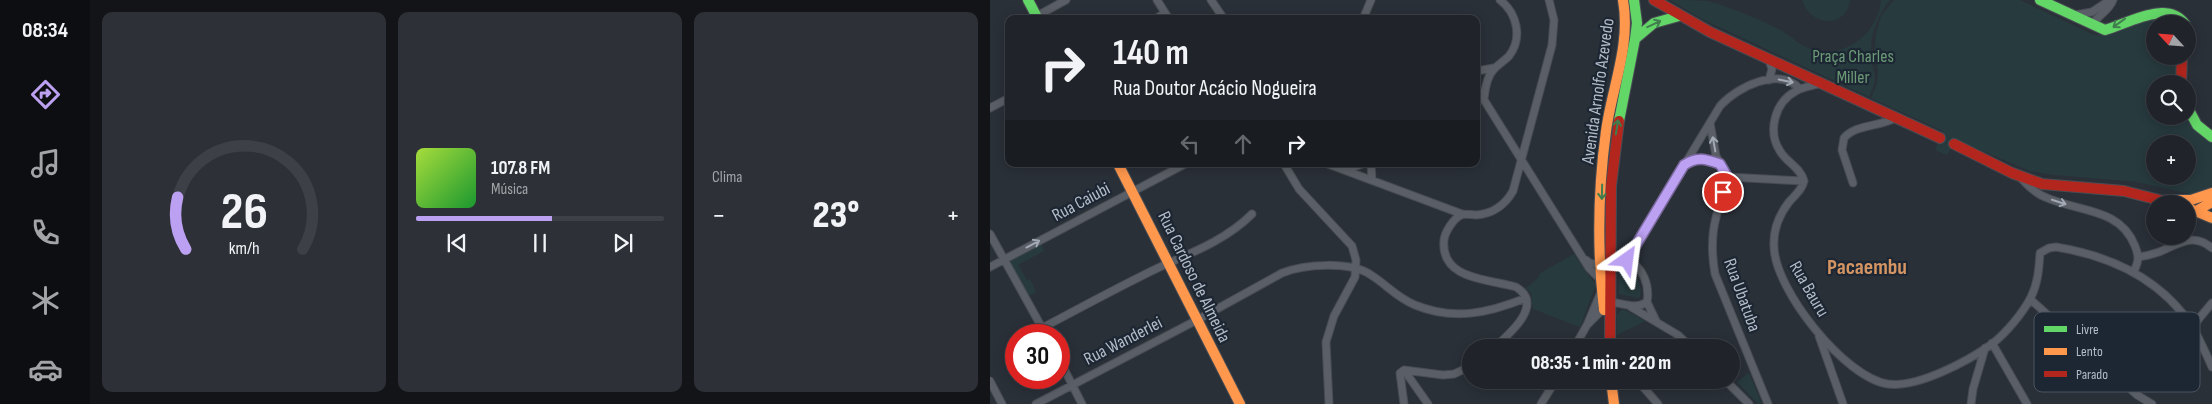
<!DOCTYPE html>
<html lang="pt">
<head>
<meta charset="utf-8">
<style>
  :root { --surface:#20242a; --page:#2d3036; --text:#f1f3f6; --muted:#a2a4a8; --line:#3d4147; --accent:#bca0f2 }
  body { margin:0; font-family:"Sofia Sans Condensed",sans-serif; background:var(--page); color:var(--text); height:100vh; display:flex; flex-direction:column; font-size:19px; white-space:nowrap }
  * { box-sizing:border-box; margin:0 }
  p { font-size:16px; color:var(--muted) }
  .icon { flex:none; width:28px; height:28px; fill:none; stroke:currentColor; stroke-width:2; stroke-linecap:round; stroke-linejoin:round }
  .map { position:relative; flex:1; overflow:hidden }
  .drawer { display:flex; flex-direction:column; gap:12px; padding:12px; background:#121417; width:900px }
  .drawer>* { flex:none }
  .hud { position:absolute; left:15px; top:15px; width:475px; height:152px; border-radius:10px; box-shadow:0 2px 12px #0003,0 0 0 1px var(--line); background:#20242a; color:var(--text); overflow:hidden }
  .needle { width:32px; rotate:296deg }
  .controls { position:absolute; left:1156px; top:15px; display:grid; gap:10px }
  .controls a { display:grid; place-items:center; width:50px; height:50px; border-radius:50%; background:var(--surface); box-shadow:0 2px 12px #0003,0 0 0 1px var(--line); font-size:25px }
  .speed { position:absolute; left:15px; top:324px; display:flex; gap:10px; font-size:25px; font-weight:700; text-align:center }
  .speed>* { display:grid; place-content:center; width:65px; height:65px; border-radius:50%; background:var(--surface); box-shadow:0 2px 12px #0003,0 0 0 1px var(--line); line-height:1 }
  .speed .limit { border:8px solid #d22; background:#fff; color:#111 }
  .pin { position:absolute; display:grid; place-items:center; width:42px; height:42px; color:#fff; margin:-21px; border:2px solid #fff; border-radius:50%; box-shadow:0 1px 5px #0007 }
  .me { position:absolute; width:55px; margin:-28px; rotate:31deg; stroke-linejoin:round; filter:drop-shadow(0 0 4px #0008) }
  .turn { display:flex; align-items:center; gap:18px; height:105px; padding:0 25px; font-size:22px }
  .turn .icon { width:65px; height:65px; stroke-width:2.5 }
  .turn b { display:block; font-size:35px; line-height:42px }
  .lanes { display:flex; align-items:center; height:48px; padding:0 25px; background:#0003; justify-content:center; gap:25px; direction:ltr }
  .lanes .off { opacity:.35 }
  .big { font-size:38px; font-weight:800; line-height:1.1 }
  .drawer .card { flex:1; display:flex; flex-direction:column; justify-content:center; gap:8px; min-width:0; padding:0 18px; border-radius:10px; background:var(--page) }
  .drawer .dial { align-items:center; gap:0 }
  .dial svg { height:130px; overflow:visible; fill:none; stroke:var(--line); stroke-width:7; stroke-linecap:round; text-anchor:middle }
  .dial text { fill:var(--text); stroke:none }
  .song { display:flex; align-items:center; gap:15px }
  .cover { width:60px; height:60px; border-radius:8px; background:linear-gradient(135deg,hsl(80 70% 55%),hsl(130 70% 35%)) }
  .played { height:5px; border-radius:2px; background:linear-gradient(90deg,var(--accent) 55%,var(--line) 55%) }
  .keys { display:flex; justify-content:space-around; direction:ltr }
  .heat { display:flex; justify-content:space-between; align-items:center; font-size:28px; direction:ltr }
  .drawer .tiles { flex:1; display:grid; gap:12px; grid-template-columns:repeat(3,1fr) }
  .trip { position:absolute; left:472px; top:339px; width:278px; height:50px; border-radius:25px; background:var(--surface); box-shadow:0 2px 12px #0003,0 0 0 1px var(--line); font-weight:800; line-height:50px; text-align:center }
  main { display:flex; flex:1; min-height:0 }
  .tabs { display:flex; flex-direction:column; width:90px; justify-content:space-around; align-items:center; background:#0d0e11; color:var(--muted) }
  .tabs .icon { width:35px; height:35px }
  .tabs .on { color:var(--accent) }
  .tabs b { font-size:22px; color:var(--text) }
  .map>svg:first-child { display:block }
  .green { fill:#273a3e; fill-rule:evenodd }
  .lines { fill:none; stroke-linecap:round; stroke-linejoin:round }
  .street-casing { stroke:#484c53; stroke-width:9 }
  .fast-casing { stroke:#484c53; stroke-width:12 }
  .slow-casing { stroke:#484c53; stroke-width:12 }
  .jam-casing { stroke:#484c53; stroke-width:12 }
  .street { stroke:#5a5e66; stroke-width:7 }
  .fast { stroke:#63d668; stroke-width:10 }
  .slow { stroke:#ff974d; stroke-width:10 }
  .jam { stroke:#b3261e; stroke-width:10 }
  .oneway { stroke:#407e4e }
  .oneway2 { stroke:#a2a9b5 }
  .route-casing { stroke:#7a689d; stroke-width:12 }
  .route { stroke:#bca0f2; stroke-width:9 }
  .labels { text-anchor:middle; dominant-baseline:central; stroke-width:4.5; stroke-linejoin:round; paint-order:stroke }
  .park-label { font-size:18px; fill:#6b9a76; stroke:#1d2633 }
  .street-label { font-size:18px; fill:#b4bcc9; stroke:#1d2633 }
  .district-label { font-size:22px; font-weight:bold; fill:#d59563; stroke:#1d2633 }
  .key { fill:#1d2633; stroke:#4a5360; stroke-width:1 }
  .key-label { font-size:14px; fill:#b4bcc9 }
</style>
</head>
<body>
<main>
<nav class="tabs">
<b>08:34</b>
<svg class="icon on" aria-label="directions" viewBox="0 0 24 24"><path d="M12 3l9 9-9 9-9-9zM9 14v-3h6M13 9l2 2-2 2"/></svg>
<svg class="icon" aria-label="music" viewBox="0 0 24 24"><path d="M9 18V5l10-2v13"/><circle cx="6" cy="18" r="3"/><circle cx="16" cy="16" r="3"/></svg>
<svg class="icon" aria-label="phone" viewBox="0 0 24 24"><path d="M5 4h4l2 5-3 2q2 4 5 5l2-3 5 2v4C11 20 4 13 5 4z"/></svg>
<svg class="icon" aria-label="climate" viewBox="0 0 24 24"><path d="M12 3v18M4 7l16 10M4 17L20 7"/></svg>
<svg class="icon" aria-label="car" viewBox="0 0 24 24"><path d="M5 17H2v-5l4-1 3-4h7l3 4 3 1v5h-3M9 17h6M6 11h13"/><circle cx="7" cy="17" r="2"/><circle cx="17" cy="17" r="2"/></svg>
</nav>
<section class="drawer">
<div class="tiles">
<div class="card dial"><svg viewBox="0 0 100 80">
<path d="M14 69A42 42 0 1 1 86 69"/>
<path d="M14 69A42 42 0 0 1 9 37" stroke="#bca0f2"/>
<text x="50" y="56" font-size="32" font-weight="700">26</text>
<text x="50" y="72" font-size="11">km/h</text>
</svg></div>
<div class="card">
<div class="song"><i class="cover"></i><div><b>107.8 FM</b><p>Música</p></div></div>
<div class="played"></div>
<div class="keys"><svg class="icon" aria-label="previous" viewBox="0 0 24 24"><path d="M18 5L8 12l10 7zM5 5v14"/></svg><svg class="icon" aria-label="pause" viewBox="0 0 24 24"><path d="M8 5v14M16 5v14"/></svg><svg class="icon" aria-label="next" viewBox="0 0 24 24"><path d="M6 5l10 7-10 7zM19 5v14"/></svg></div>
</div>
<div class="card"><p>Clima</p>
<div class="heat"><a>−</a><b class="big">23°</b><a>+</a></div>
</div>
</div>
</section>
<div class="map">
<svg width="1222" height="404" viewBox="0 0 1222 404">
  <rect width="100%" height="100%" fill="#2a3038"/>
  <path class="green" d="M680 0C691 0 706 0 718 1 737 6 774 21 792 31 803 37 810 47 824 50 857 58 888 33 891 0H900C887 16 880 35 881 55 883 77 890 74 879 97L712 19Z
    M812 0H860C857 29 820 27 812 0Z
    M904 0H1030L1104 35 1125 34 1150 13 1162 7C1174 10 1182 12 1189 24H1165V56H1189L1187 84H1165V116H1196L1207 131 1222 143V189L1204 195 1147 182 1064 175 1040 171 966 140 957 155 945 150 953 131 881 98 887 84 888 71 885 49 886 34 891 16ZM1165 144H1198V176H1165Z
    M51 243 54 251 28 265 37 280 40 279 46 292 38 296 18 261Z
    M584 254 596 272 606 284 590 327 543 309 541 293 536 288 549 277 550 273Z
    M629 269C633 269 638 269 641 271 649 277 653 290 649 298L629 294Z
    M631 310H635L655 321 627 335V315Z
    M759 373 772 404H768L747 382Z"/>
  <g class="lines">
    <defs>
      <path id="street" d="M167 0 179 19
        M221 0 234 19
        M1085 15 1102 12 1120 0
        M47 16 76 0
        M165 19 175 13
        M373 19 381 0
        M1102 25C1108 15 1119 11 1123 0
        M486 71 504 68
        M779 80 782 69 779 60
        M828 84C821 86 812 87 806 91 785 102 777 131 790 151 796 162 811 168 814 181 812 190 805 195 799 202 789 215 783 231 784 247 785 290 855 378 898 384 928 388 978 361 1002 344 1016 333 1033 313 1041 297 1048 283 1049 268 1050 253L1059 248 1066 247C1121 256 1170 278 1202 326 1210 339 1216 354 1222 367
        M486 87 599 268 612 281
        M494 98C495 89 497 76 504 69 509 64 514 61 519 56 533 38 527 13 510 0
        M0 108 19 98
        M720 123 726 156 738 177C726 215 718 234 725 274L778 404
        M294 164 309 189 362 246 366 260 365 277 344 316 336 342 339 404
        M338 164 472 214
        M381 164 382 180
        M695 164C707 156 717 159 730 164
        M356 170 372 164
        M738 177 814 181
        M1031 178C1038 186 1045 193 1055 197 1087 212 1130 207 1145 246 1149 256 1149 261 1144 271
        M863 183 852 150 854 138C866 124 889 127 905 118
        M0 234 56 335
        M1149 257C1156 256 1163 254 1169 252 1189 244 1202 232 1222 248
        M596 260 601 264 637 260C653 266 660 286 657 302 645 310 633 303 620 302L597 325
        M637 260 730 106C747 87 789 66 810 89
        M0 267 195 164
        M1040 299 1147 395 1162 404
        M657 302 666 321
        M641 307 688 335 702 348
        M1202 327 1222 303
        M52 328C92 307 132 285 172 266 204 252 237 239 262 214
        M829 336 853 404
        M1002 343 1037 404
        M504 348C519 334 555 305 526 287 499 279 450 280 454 240 455 232 463 219 471 215 475 213 481 215 486 215 502 214 515 205 523 191L562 45 564 20 559 0
        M584 348 597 325 611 292
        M69 359 92 404
        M414 370 438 404
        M647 380 668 404
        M735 380 759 404
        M0 381 12 404
        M622 386 643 380
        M46 404 207 320 292 273C315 264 360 261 381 275 397 285 406 297 425 305 464 321 499 313 536 298
        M414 404 410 373 414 370 453 375 464 374 481 366
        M551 404 566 380
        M981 404 983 389 995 348"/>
      <path id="fast" d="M38 0 48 19
        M1050 0 1115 30C1141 22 1177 0 1195 24
        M645 39 664 23 689 16
        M1198 108 1207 125 1222 137
        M629 121 645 39 647 23 644 0"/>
      <path id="slow" d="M128 164 250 404
        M1177 200H1201L1222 193
        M1198 208 1222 218
        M1206 211 1222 202
        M614 310C607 251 608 190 616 131 622 87 641 45 633 0
        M621 380 624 404"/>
      <path id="jam" d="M664 0 720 32 950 138
        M1191 84 1192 56
        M964 144 1022 173 1052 184 1134 191 1185 204
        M620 348 621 186 629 121"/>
    </defs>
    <use href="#street" class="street-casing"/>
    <use href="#fast" class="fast-casing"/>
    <use href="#slow" class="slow-casing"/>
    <use href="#jam" class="jam-casing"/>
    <use href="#street" class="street"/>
    <use href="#fast" class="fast"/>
    <use href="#slow" class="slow"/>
    <use href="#jam" class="jam"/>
  </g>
  <defs><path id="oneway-shaft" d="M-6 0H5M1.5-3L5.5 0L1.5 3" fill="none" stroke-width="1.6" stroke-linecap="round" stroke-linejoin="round" transform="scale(1.25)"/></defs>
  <g class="oneway">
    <use href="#oneway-shaft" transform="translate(1129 23) rotate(144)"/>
    <use href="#oneway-shaft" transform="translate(664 24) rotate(-25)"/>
    <use href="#oneway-shaft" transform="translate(627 127) rotate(-81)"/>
    <use href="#oneway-shaft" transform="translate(612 192) rotate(91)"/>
  </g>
  <g class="oneway2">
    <use href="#oneway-shaft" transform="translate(796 81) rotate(12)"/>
    <use href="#oneway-shaft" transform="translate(724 144) rotate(-100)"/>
    <use href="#oneway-shaft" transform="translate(1069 202) rotate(18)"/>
    <use href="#oneway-shaft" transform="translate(43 244) rotate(-28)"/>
  </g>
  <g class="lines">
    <defs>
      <path id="route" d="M637 260 694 165C707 156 716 159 730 164L738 178 733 192"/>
    </defs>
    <use href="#route" class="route-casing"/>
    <use href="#route" class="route"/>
  </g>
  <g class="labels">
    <g class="park-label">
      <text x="863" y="56">Praça Charles<tspan x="863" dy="21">Miller</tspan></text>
    </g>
    <g class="street-label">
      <text transform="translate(608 91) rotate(-82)">Avenida Arnolfo Azevedo</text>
      <text transform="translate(91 202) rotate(-28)">Rua Caiubi</text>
      <text transform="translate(204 277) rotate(64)">Rua Cardoso de Almeida</text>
      <text transform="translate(819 289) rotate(60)">Rua Bauru</text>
      <text transform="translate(752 295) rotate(70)">Rua Ubatuba</text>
      <text transform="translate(133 341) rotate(-27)">Rua Wanderlei</text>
    </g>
    <g class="district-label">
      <text x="877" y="267">Pacaembu</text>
    </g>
  </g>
  <rect x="1044" y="312" width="166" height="80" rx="8" class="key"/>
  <rect x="1054" y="326" width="23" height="6" fill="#63d668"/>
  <rect x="1054" y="348" width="23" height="7" fill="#ff974d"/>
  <rect x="1054" y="371" width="23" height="6" fill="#b3261e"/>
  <g class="key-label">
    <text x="1086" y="334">Livre</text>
    <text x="1086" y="356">Lento</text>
    <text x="1086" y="379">Parado</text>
  </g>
</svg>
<div class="controls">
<a><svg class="needle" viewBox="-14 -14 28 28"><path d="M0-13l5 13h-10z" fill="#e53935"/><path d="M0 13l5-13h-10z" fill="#a2a4a8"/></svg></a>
<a><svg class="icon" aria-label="search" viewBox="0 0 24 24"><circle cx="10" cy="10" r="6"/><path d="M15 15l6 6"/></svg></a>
<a>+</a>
<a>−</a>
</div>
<div class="speed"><div class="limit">30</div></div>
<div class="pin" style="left:733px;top:192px;background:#d93025"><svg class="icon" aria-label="arrive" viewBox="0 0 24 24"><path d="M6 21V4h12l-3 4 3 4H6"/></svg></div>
<svg class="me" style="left:637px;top:260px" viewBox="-20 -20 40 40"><path d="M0-17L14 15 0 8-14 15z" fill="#bca0f2" stroke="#fff" stroke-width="4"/></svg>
<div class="trip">08:35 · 1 min · 220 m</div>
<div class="hud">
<div class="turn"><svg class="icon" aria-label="right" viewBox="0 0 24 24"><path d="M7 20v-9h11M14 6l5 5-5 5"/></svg><div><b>140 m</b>Rua Doutor Acácio Nogueira</div></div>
<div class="lanes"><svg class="icon off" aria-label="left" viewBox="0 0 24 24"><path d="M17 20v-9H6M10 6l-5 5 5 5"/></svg><svg class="icon off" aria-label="ahead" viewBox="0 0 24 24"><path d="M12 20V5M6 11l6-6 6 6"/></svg><svg class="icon" aria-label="right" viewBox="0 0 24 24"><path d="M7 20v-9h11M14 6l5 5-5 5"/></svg></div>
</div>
</div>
</main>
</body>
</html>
